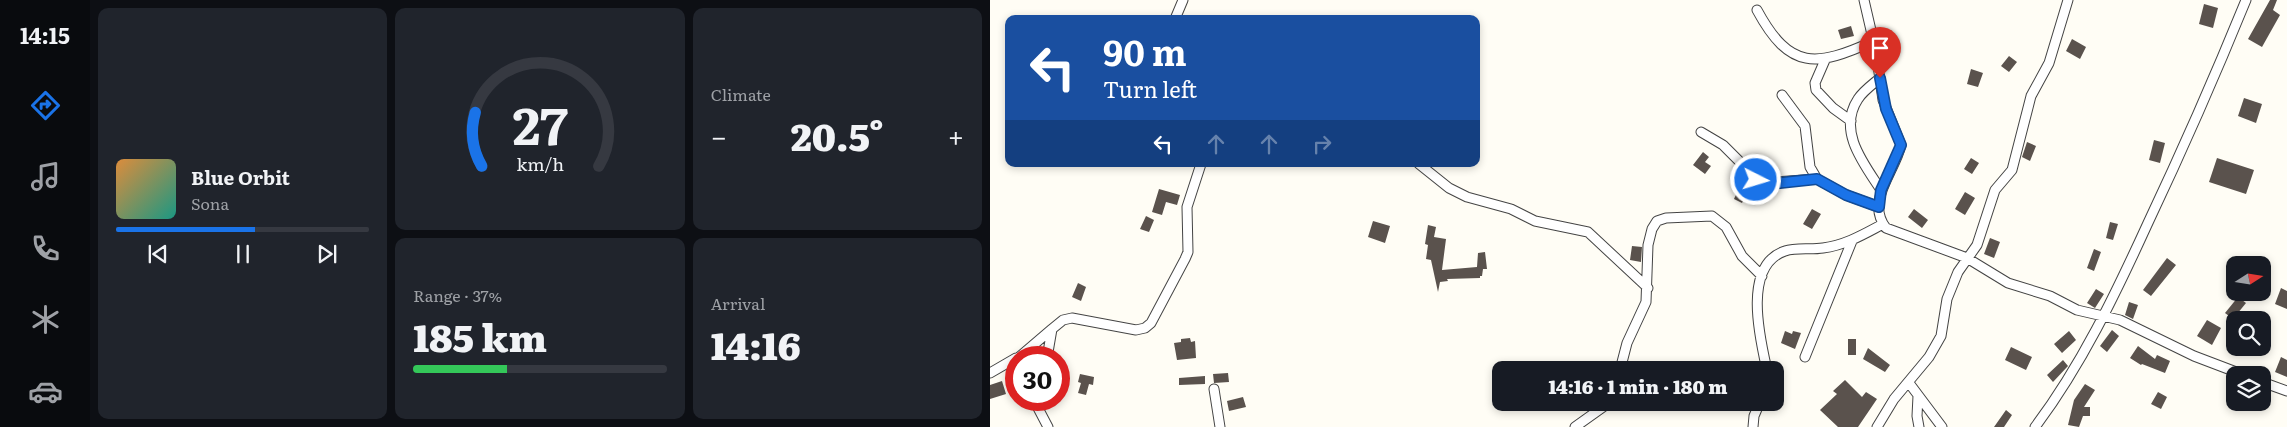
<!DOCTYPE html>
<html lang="en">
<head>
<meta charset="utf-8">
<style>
  :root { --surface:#171b24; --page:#20242c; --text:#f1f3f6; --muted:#9ea1a6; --line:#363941; --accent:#1a73e8 }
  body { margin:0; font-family:Literata,serif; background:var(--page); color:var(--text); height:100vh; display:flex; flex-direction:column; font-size:19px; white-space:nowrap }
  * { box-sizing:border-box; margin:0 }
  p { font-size:16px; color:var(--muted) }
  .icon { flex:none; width:28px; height:28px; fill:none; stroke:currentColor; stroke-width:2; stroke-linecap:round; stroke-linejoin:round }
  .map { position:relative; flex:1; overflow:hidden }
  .side { display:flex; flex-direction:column; gap:8px; padding:8px; background:#0d0f14; width:900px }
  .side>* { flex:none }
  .banner { position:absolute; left:15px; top:15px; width:475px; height:152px; border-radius:10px; box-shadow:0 2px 8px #0003; background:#1a4fa0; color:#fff; overflow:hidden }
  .needle { width:32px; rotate:78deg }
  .tools { position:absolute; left:1236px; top:256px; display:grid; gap:10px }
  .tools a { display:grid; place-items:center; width:45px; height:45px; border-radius:10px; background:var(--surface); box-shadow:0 2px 8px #0003; font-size:25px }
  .speed { position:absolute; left:15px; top:346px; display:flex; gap:10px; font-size:25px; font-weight:700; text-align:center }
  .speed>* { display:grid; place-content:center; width:65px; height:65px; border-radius:50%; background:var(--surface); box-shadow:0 2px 8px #0003; line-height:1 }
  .speed .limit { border:8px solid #d22; background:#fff; color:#111 }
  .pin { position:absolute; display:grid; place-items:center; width:42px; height:42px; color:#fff; margin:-51px -21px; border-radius:50% 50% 50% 0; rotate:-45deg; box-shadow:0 0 5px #0007 }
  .pin .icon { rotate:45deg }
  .me { position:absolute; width:55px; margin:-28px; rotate:95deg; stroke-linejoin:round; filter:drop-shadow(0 0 4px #0008) }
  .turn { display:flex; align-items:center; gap:18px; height:105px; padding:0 15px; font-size:22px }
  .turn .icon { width:65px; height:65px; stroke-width:2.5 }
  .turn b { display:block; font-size:35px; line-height:42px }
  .lanes { display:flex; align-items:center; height:48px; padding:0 15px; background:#0003; justify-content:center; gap:25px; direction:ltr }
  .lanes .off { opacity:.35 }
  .big { font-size:38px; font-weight:800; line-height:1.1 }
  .side .widget { flex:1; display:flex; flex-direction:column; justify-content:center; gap:8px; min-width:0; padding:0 18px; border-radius:10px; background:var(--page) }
  .side .dial { align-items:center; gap:0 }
  .dial svg { height:130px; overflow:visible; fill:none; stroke:var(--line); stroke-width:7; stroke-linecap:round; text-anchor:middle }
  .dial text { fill:var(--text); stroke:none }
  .song { display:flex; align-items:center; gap:15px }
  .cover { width:60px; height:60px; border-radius:8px; background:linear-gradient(135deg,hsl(30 70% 55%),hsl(170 70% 35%)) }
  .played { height:5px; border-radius:2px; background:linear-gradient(90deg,var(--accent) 55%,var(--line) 55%) }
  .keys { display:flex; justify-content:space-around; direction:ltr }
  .heat { display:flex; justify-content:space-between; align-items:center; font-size:28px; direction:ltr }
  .charge { height:8px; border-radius:4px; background:linear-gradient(90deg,#34c759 37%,var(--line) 0) }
  .side .tiles { flex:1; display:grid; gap:8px; grid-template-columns:repeat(3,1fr) }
  .widget:first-child { grid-row:span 2 }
  .trip { position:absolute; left:502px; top:361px; width:292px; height:50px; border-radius:10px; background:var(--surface); box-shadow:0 2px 8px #0003; font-weight:800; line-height:50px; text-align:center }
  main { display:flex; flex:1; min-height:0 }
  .tabs { display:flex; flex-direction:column; width:90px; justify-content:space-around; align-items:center; background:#090b0e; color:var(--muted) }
  .tabs .icon { width:35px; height:35px }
  .tabs .on { color:var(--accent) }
  .tabs b { font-size:22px; color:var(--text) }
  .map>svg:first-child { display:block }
  .building { fill:#5a524d }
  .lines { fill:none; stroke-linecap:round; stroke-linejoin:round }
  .minor-casing { stroke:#444; stroke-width:11 }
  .minor { stroke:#fff; stroke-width:9 }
  .route-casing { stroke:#114b97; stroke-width:12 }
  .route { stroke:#1a73e8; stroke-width:9 }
</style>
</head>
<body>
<main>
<nav class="tabs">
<b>14:15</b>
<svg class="icon on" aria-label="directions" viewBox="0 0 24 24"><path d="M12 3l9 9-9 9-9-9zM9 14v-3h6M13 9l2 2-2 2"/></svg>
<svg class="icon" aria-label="music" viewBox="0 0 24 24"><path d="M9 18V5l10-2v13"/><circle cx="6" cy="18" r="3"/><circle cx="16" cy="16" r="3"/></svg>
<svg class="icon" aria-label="phone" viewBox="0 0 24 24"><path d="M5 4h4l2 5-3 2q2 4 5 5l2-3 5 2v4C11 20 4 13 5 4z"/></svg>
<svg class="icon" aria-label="climate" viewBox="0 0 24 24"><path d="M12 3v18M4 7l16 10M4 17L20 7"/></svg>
<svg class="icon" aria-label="car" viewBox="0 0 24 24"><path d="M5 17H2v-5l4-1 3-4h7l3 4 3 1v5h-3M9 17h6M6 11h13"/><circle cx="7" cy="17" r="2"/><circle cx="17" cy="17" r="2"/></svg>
</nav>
<section class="side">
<div class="tiles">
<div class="widget">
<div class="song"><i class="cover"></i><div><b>Blue Orbit</b><p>Sona</p></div></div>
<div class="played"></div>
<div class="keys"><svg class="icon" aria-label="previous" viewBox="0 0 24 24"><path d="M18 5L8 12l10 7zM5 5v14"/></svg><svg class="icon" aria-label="pause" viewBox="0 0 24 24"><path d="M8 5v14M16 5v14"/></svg><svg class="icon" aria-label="next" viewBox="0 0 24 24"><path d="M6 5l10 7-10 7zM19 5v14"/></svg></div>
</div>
<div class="widget dial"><svg viewBox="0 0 100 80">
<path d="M14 69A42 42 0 1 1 86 69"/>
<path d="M14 69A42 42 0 0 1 10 36" stroke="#1a73e8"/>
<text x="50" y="56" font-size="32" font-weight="700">27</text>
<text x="50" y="72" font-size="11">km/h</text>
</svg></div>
<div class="widget"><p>Climate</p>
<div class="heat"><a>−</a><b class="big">20.5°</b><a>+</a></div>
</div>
<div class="widget"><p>Range · 37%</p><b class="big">185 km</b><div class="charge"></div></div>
<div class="widget"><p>Arrival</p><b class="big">14:16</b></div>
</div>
</section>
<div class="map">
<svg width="1297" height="427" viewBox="0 0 1297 427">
  <rect width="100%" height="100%" fill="#fffdf5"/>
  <path class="building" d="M1280 0H1287L1283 10 1290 15 1272 47 1258 39Z
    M1214 4 1228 8 1223 28 1209 24Z
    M861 26 864 36 851 39 848 30Z
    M901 30 907 42 898 47 892 34Z
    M1082 39 1096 47 1090 59 1076 51Z
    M1019 56 1027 62 1019 72 1011 66Z
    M981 69 993 73 988 87 977 84Z
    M1254 98 1272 104 1266 123 1248 116Z
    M1164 140 1175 143 1170 163 1159 160Z
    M1037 142 1046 146 1040 161 1032 157Z
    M713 152 719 157 715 162 721 166 715 174 703 165Z
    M981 158 989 163 982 174 974 169Z
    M1227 158 1264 170 1256 194 1219 182Z
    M752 181 761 185 752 203 744 199Z
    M169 189 190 195 187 205 176 202 172 215 162 212Z
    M975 192 985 198 975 215 965 209Z
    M822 209 831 214 822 229 813 224Z
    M924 209 938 220 932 228 918 217Z
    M156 216 164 220 159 232 150 229Z
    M383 221 400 226 395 243 378 237Z
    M1120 222 1128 224 1123 240 1116 238Z
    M438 225 446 227 444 237 456 239 452 270 487 267 488 253 495 252 497 269H493L492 276H490V278L457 279 458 281 450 282 448 292 441 260 436 259 438 245 435 244Z
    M1000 238 1010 242 1004 258 994 254Z
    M642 246 652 247 651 262 640 260Z
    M1104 249 1111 252 1104 271 1097 268Z
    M1177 258 1186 265 1161 296 1153 290Z
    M88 283 96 287 91 301 82 297Z
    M1291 288 1297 291V309L1285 304Z
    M1106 289 1114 294 1105 308 1097 303Z
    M1248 297 1256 303 1243 319 1235 313Z
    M1139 302 1148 305 1143 319 1135 315Z
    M1217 320 1231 328 1222 345 1207 336Z
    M1122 330 1129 336 1117 352 1110 346Z
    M795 331 802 334 803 331 811 333 805 349 791 343Z
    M1079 331 1086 340 1072 353 1064 344Z
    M200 338 201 342 205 341 206 358 187 360 184 343 191 342V339Z
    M858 339H866V355H858Z
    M1148 346 1165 359 1167 355 1180 361 1175 373 1152 364 1151 365 1140 358Z
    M1021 347 1042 357 1036 370 1015 360Z
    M878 348 900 365 895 372 873 359Z
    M1291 357 1297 360V377L1285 372Z
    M1073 360 1078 366 1063 382 1057 375Z
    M238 373 239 382 224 383 223 374Z
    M90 374 104 377 103 385 99 384 96 395 88 393 91 383 88 382Z
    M215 376V384L189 385V378Z
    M855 380 872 397 876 392 887 399 868 427H848L830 410 847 394 843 391Z
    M12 381 16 394 0 399V385Z
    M1095 384 1105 390 1094 407H1100V416H1093L1089 427 1078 425 1084 400Z
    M1168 392 1177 397 1171 409 1161 404Z
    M253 397 256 407 239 411 237 401Z
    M1016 410 1022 415 1014 427H1004Z"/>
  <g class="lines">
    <defs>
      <path id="minor" d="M874 0 886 52 893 100 911 145C905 172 875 201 896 228L977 258 1018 283 1060 296 1087 310 1130 320 1204 356 1254 375
        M767 10C800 71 826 67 884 41
        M185 19 193 0
        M835 60 825 83 826 90 843 108 861 121
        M890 78C883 84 873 91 868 99 847 131 874 164 891 190
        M792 95 815 126 820 167 827 179 856 195 889 207
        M711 132 733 145 771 183 827 179
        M429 164 459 188 477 197 521 209 545 221 598 232 658 288
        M815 357 862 241
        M28 358 62 329
        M57 358 62 329 73 320 82 318 146 330 155 328 161 323 195 259 198 252 197 207 211 164
        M630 370 637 343 656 302 658 245 662 229 667 221 676 218 722 216 736 227 752 256 772 276
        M777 370C770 339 752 265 795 251 806 247 821 250 833 248 856 245 874 234 893 224
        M0 373 26 358
        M1272 382 1297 391
        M919 383 952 427
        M224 389 230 427
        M928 396 927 416 929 427
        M47 400 48 408 58 427
        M585 427 620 402
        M763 427 764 416 770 402
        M887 427 904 399 939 357 951 336 957 299 968 272 987 245 1005 190 1022 170 1041 96 1059 63 1078 0
        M1045 427C1091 366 1125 295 1157 225 1192 151 1225 76 1256 0"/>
    </defs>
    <use href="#minor" class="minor-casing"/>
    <use href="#minor" class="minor"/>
  </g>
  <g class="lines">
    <defs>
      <path id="route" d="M766 180 780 184 827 179 856 195 889 207 891 190 911 145 896 109 890 78"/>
    </defs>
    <use href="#route" class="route-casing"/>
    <use href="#route" class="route"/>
  </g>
</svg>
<div class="tools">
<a><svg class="needle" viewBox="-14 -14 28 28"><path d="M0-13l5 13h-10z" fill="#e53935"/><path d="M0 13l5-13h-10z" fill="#9ea1a6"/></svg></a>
<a><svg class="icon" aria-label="search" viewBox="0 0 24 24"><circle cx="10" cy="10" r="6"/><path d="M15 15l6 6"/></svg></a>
<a><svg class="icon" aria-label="layers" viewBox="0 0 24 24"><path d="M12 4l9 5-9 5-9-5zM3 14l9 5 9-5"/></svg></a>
</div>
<div class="speed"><div class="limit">30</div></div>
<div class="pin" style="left:890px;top:78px;background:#d93025"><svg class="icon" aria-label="arrive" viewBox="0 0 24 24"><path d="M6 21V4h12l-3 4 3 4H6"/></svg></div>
<svg class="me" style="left:766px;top:180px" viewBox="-20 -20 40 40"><circle r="17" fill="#1a73e8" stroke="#fff" stroke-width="3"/><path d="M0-11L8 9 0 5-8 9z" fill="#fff"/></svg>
<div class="trip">14:16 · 1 min · 180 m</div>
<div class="banner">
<div class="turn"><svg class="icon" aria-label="left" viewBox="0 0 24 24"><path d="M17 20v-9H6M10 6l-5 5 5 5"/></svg><div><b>90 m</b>Turn left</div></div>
<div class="lanes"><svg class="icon" aria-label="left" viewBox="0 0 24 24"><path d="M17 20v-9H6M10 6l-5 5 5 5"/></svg><svg class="icon off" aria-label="ahead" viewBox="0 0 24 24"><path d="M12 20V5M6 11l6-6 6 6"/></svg><svg class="icon off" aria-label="ahead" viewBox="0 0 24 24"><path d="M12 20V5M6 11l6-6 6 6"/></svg><svg class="icon off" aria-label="right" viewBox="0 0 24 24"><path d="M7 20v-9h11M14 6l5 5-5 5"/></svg></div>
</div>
</div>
</main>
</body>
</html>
